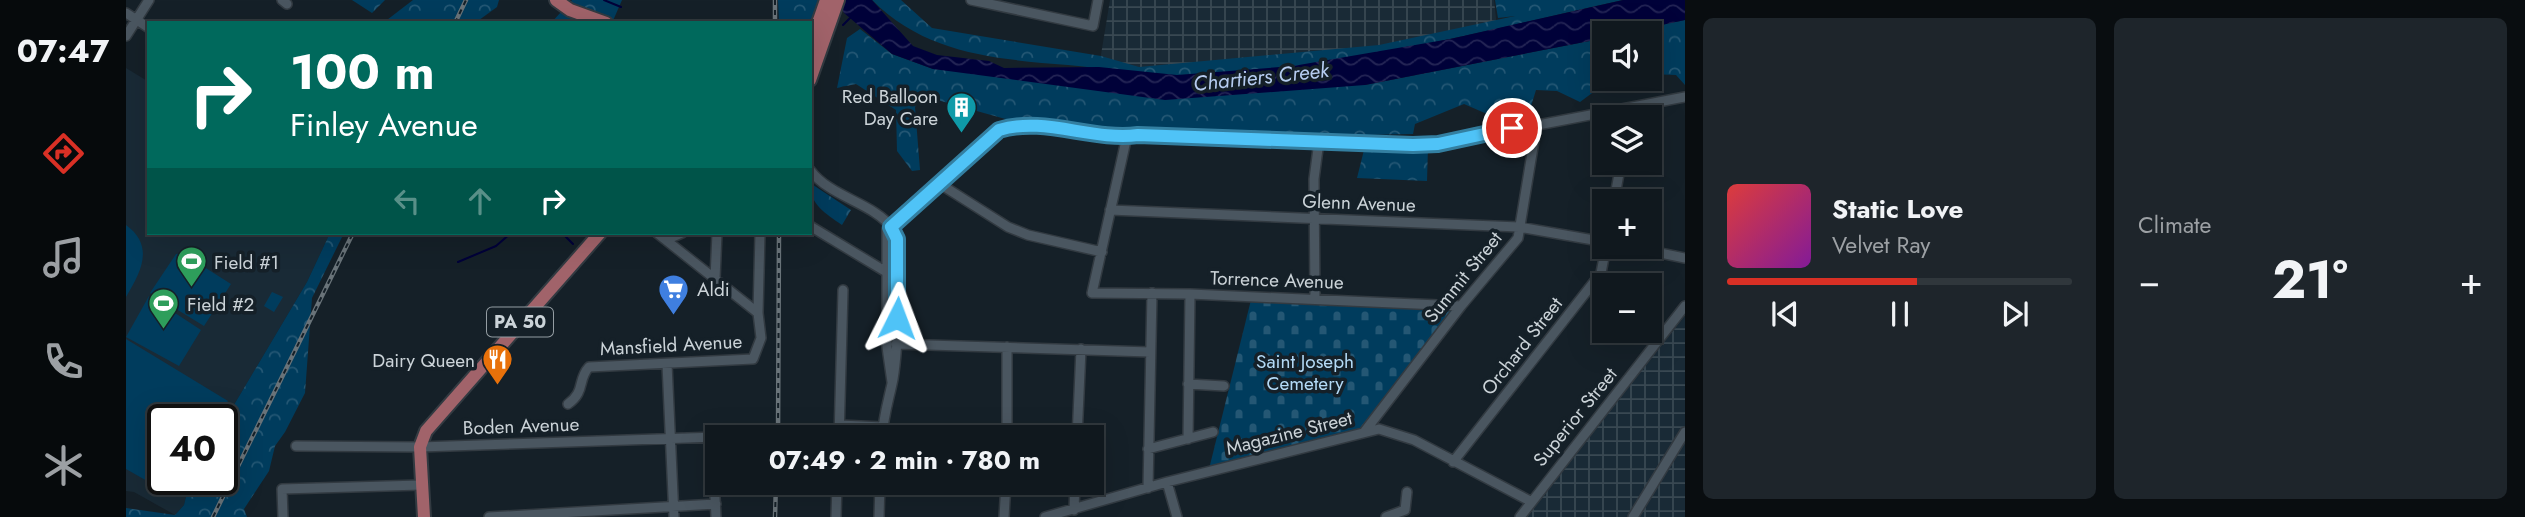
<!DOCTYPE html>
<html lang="en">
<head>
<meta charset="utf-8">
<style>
  :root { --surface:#10181e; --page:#1e252b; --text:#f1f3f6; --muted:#9ca0a4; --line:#30373c; --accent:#d93025 }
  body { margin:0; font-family:Jost,sans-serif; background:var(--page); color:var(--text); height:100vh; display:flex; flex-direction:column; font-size:26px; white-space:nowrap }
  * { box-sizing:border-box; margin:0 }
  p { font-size:23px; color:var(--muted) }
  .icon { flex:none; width:38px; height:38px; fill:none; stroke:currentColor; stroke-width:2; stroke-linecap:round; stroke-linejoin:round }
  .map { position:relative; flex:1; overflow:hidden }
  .sheet { display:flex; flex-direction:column; gap:18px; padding:18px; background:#090d10; width:840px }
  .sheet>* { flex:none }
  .top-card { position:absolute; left:21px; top:21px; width:665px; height:214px; border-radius:0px; box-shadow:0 7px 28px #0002,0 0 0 2px var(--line); background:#00695c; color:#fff; overflow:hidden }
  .controls { position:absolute; left:1466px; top:21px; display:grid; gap:14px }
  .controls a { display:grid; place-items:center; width:70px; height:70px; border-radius:0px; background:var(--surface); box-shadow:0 7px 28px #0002,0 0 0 2px var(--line); font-size:35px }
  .speed { position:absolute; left:21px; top:404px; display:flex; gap:14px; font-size:35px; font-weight:700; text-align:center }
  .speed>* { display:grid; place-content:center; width:91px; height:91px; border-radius:50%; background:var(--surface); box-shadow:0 7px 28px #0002,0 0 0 2px var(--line); line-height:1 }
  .speed .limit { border:4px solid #111; border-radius:10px; background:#fff; color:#111 }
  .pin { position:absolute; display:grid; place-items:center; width:60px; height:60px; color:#fff; margin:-30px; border:4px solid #fff; border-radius:50%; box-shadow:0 2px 7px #0007 }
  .me { position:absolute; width:77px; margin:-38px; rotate:3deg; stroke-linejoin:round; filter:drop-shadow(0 0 5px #0008) }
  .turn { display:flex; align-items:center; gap:24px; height:147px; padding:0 28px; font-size:32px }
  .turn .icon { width:91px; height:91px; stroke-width:2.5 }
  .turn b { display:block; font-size:49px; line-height:60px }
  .lanes { display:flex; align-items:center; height:66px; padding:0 28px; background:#0003; justify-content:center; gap:35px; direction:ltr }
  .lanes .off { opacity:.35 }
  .big { font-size:52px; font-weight:700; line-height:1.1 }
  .sheet .card { flex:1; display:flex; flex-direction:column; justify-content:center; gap:10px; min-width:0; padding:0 24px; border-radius:10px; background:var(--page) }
  .song { display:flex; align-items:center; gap:21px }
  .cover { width:84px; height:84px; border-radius:10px; background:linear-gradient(135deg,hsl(0 70% 55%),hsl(290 70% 35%)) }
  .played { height:7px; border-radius:4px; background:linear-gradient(90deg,var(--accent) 55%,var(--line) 55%) }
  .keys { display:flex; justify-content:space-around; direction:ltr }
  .heat { display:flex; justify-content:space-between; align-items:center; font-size:38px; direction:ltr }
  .sheet .tiles { flex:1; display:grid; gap:18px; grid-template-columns:repeat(2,1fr) }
  .trip { position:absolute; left:579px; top:425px; width:399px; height:70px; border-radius:0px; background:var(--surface); box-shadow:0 7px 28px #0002,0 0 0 2px var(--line); font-weight:700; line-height:70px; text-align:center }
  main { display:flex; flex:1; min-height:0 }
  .tabs { display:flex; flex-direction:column; width:126px; justify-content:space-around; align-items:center; background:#060a0c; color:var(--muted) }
  .tabs .icon { width:49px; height:49px }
  .tabs .selected { color:var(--accent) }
  .tabs b { font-size:32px; color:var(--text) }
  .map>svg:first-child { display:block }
  .built { fill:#192a36 }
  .industrial { fill:url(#industrial-grid) }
  .green { fill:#003c5d }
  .forest { fill:url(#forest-crowns) }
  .cemetery { fill:url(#cemetery-stones) }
  .water { fill:url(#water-waves) }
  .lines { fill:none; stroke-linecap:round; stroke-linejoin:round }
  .stream { stroke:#000139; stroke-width:2 }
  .minor-casing { stroke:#323a41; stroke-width:12 }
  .major-casing { stroke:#323a41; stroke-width:16 }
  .minor { stroke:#4a5660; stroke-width:9 }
  .major { stroke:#a1636a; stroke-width:12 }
  .rail-casing { stroke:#697379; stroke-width:4.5 }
  .rail { stroke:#152028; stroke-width:2; stroke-dasharray:5; stroke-linecap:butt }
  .route-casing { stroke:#337fa1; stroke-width:18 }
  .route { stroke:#4fc3f7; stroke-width:12 }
  .labels { text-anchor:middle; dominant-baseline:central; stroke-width:7; stroke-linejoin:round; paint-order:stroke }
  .shield { fill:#152028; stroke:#949da3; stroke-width:2 }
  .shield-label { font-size:18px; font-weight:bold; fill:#cbd3d8 }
  .poi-label { font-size:19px; fill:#cbd3d8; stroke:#152028; text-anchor:start }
  .street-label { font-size:19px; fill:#cbd3d8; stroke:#152028 }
  .park-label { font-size:19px; fill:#b4daf6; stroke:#152028 }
  .water-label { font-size:21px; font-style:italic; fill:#b6ccf0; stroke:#152028 }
</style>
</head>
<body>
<main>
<nav class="tabs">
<b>07:47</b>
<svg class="icon selected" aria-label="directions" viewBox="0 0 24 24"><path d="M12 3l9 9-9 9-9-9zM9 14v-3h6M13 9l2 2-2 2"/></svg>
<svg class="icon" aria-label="music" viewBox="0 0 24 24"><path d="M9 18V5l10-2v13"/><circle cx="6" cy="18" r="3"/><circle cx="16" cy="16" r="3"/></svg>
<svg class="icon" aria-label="phone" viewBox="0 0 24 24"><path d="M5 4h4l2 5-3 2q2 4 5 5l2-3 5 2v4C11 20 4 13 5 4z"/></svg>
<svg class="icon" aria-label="climate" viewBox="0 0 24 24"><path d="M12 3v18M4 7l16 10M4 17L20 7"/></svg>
</nav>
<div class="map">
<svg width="1559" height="517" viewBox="0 0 1559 517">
  <defs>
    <pattern id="industrial-grid" width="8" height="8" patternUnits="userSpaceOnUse" patternTransform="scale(1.75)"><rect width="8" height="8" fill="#192a36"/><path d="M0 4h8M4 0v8" fill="none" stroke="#394852"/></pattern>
    <pattern id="forest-crowns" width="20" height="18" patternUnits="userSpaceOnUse" patternTransform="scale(1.75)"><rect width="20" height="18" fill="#003c5d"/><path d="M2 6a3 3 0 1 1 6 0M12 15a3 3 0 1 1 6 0" fill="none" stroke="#245774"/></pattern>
    <pattern id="cemetery-stones" width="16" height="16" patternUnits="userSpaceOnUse" patternTransform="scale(1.75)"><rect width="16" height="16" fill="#003c5d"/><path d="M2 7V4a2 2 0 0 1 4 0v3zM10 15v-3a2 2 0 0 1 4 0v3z" fill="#245774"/></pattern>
    <pattern id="water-waves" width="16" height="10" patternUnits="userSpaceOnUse" patternTransform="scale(1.75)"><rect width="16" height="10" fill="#000139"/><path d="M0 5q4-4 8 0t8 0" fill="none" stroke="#242555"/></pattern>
  </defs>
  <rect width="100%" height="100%" fill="#152028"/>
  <path class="built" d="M0 68 23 82V233H204L181 282 96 425V420H37V480H64L58 505 49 515 8 492 0 491Z"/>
  <path class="industrial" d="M984 0H1368L1371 28 1051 75 973 67Z
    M1559 316V517H1398L1423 486Z"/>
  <path class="green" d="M0 225C29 246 15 272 0 297Z
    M56 253 105 284 78 326 24 293 50 254Z
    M23 296 75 330 53 366 0 337Z
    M0 339 102 401 90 420H37V480H53L44 494 0 469Z"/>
  <path class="forest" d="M226 0H259L246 13Z
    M287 0H373L371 7 349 23H257Z
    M446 0H496L486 23H425Z
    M652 0H693L684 24 653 23Z
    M746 0H775L806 28 975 56 1013 67 1253 45 1389 16 1372 18 1369 0H1497C1352 32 1202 73 1053 75 1016 76 978 68 942 65 869 59 800 54 746 0Z
    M1559 20V85L1550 75 1524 74V33H1498Z
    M734 29 766 54 807 69 1239 85 1479 38V79H1485L1454 102 1431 91 1410 90 1402 116 1382 111 1368 117 1338 104 1289 124 1287 134 1193 136 1008 130 883 120 797 96 789 107 794 170 786 171 771 151 770 110 730 84 711 88 721 38Z
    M1239 146 1302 147 1301 181 1231 178Z
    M684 183 725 210 716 225C699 213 684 205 684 183Z
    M204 233H218L186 298 179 393 159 432 149 446 143 471 118 509 121 517H0V508L49 515 58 505 64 480H96V425L181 282Z
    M146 292 157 297 148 312 138 306Z"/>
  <path class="cemetery" d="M1125 300 1330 309 1238 429 1083 469Z"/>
  <path class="water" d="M711 0H746L787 46 811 55 863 61 878 68 973 67 1051 75 1167 66 1324 39 1497 0H1559V20L1498 33H1479V38L1239 85 1039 100 807 69 766 54 718 13Z"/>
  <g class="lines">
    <path class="stream" d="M478 0 495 7
      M717 25 724 18
      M436 233 447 244
      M332 262 370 246 385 233"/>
    <defs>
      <path id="minor" d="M156 0 161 4
        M845 0 967 26 972 0
        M0 13 23 28
        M0 36 23 0
        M1001 136 966 293 1064 294 1335 306
        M684 170C705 198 747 202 767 229 778 245 771 356 767 379 763 399 757 417 756 438
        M814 184 882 227 902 235 976 252
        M1488 201 1495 163
        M984 210 1393 227 1479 242
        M684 226 762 273
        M531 233 632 313
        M540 240 556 233
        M1505 247 1559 258
        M589 279 591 233
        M1189 299 1188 179 1193 141
        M770 344 1024 352
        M541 364 548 517
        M766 382 761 347V230L873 130 903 126 989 138 1012 135 1312 144 1559 97
        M1062 384 1098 386
        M442 404C460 391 451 380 463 367L627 359 635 338 632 313 634 233
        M714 425 756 427
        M1239 431 1335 306 1392 238 1411 123
        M586 437 590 517
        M713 438 717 290
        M881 438V347
        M951 438 955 349
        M1062 439 1064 294
        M170 446 294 447 621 436
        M1022 449 1087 432
        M1327 462 1475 273 1480 247
        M1041 482 1051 517
        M1022 488 1026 293
        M948 510 949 483
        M157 517 156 489 295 485
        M363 517 590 504
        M710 517 711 483
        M753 517 754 483
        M878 517 880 483
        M919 517 1041 482 1253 429 1288 440 1404 501
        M1260 517 1279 510 1281 492
        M1394 517 1559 306
        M1507 517 1559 432"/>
      <path id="major" d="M430 0 444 10 480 23
        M684 46 700 0
        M684 80 712 0
        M298 517 294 447 300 431 474 233"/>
    </defs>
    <use href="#minor" class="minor-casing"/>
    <use href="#major" class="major-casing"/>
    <use href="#minor" class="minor"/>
    <use href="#major" class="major"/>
    <defs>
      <path id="rail" d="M649 0V23
        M329 23 340 0
        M652 438 653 233
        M87 517 227 233
        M649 517 650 483"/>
    </defs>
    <use href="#rail" class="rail-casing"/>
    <use href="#rail" class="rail"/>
  </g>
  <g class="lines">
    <defs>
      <path id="route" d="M771 318V239L765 227 873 130C918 116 966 141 1012 135L1287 145 1312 144 1386 128"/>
    </defs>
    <use href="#route" class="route-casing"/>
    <use href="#route" class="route"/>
  </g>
  <defs>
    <symbol id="building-pin" viewBox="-11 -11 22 30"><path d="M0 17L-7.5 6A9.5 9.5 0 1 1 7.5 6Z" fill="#0f9aa8" stroke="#152028"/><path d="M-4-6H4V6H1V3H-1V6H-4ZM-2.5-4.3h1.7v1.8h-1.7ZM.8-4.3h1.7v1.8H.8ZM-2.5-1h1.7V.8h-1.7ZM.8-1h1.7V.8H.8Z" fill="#fff"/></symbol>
    <symbol id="stadium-pin" viewBox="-11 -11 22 30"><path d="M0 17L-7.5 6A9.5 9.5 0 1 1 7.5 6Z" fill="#2e9e5b" stroke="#152028"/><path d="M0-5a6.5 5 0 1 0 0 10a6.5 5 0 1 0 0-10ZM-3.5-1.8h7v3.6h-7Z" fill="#fff"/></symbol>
    <symbol id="supermarket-pin" viewBox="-11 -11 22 30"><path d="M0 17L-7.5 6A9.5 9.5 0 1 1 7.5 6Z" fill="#3f7fe0" stroke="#152028"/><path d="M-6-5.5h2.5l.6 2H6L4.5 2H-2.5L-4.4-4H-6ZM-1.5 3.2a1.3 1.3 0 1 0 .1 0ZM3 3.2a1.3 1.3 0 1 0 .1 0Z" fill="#fff"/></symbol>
    <symbol id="restaurant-pin" viewBox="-11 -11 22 30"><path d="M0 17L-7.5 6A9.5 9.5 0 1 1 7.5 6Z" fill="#e8710a" stroke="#152028"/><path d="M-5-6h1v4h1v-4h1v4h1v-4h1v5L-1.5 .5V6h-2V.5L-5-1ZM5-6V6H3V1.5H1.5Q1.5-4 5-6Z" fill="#fff"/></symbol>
  </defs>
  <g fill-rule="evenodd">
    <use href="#building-pin" x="818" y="90" width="35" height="47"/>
    <use href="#stadium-pin" x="48" y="244" width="35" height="47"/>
    <use href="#supermarket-pin" x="530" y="272" width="35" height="47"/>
    <use href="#stadium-pin" x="20" y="286" width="35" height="47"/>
    <use href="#restaurant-pin" x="354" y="342" width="35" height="47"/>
  </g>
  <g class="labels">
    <rect class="shield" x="361" y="307.5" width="66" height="29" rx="5"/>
    <g class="shield-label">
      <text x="394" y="322">PA 50</text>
    </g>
    <g class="poi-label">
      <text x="812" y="96" text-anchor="end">Red Balloon<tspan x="812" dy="22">Day Care</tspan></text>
      <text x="88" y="262">Field #1</text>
      <text x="571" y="289">Aldi</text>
      <text x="61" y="304">Field #2</text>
      <text x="349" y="360" text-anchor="end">Dairy Queen</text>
    </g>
    <g class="street-label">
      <text transform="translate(1233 203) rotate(2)">Glenn Avenue</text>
      <text transform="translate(1337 277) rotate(-51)">Summit Street</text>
      <text transform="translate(1151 280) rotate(2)">Torrence Avenue</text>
      <text transform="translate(545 345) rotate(-3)">Mansfield Avenue</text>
      <text transform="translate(1396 346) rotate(-52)">Orchard Street</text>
      <text transform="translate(1449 417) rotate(-51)">Superior Street</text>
      <text transform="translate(395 426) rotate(-2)">Boden Avenue</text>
      <text transform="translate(1163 433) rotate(-14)">Magazine Street</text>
    </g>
    <g class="park-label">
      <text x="1179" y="361">Saint Joseph<tspan x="1179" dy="22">Cemetery</tspan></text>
    </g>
    <g class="water-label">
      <text transform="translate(1135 77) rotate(-6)">Chartiers Creek</text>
    </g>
  </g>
</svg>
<div class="controls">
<a><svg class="icon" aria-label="sound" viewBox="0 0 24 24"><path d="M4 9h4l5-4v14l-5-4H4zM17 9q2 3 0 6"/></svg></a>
<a><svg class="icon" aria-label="layers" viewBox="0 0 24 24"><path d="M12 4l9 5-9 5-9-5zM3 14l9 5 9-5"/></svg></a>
<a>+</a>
<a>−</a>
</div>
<div class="speed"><div class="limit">40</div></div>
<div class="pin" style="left:1386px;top:128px;background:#d93025"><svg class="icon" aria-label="arrive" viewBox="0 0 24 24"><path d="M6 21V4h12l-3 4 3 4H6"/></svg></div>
<svg class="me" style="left:771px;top:318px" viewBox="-20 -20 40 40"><path d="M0-17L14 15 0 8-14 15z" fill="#4fc3f7" stroke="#fff" stroke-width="4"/></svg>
<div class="trip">07:49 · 2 min · 780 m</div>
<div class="top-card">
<div class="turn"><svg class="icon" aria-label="right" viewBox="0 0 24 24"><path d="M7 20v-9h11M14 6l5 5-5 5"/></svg><div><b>100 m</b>Finley Avenue</div></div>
<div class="lanes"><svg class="icon off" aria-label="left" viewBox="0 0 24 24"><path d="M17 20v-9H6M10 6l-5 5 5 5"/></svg><svg class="icon off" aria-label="ahead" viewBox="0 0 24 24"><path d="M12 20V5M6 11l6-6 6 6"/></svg><svg class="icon" aria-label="right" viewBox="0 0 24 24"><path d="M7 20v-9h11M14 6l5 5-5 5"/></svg></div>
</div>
</div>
<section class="sheet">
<div class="tiles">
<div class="card">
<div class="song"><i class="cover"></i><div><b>Static Love</b><p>Velvet Ray</p></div></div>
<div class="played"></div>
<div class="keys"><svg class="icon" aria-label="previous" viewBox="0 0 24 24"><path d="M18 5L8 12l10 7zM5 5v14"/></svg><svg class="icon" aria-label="pause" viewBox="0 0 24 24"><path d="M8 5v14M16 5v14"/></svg><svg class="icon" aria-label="next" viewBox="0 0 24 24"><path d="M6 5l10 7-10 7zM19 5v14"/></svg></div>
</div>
<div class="card"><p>Climate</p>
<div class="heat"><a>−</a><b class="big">21°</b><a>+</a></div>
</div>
</div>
</section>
</main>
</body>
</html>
